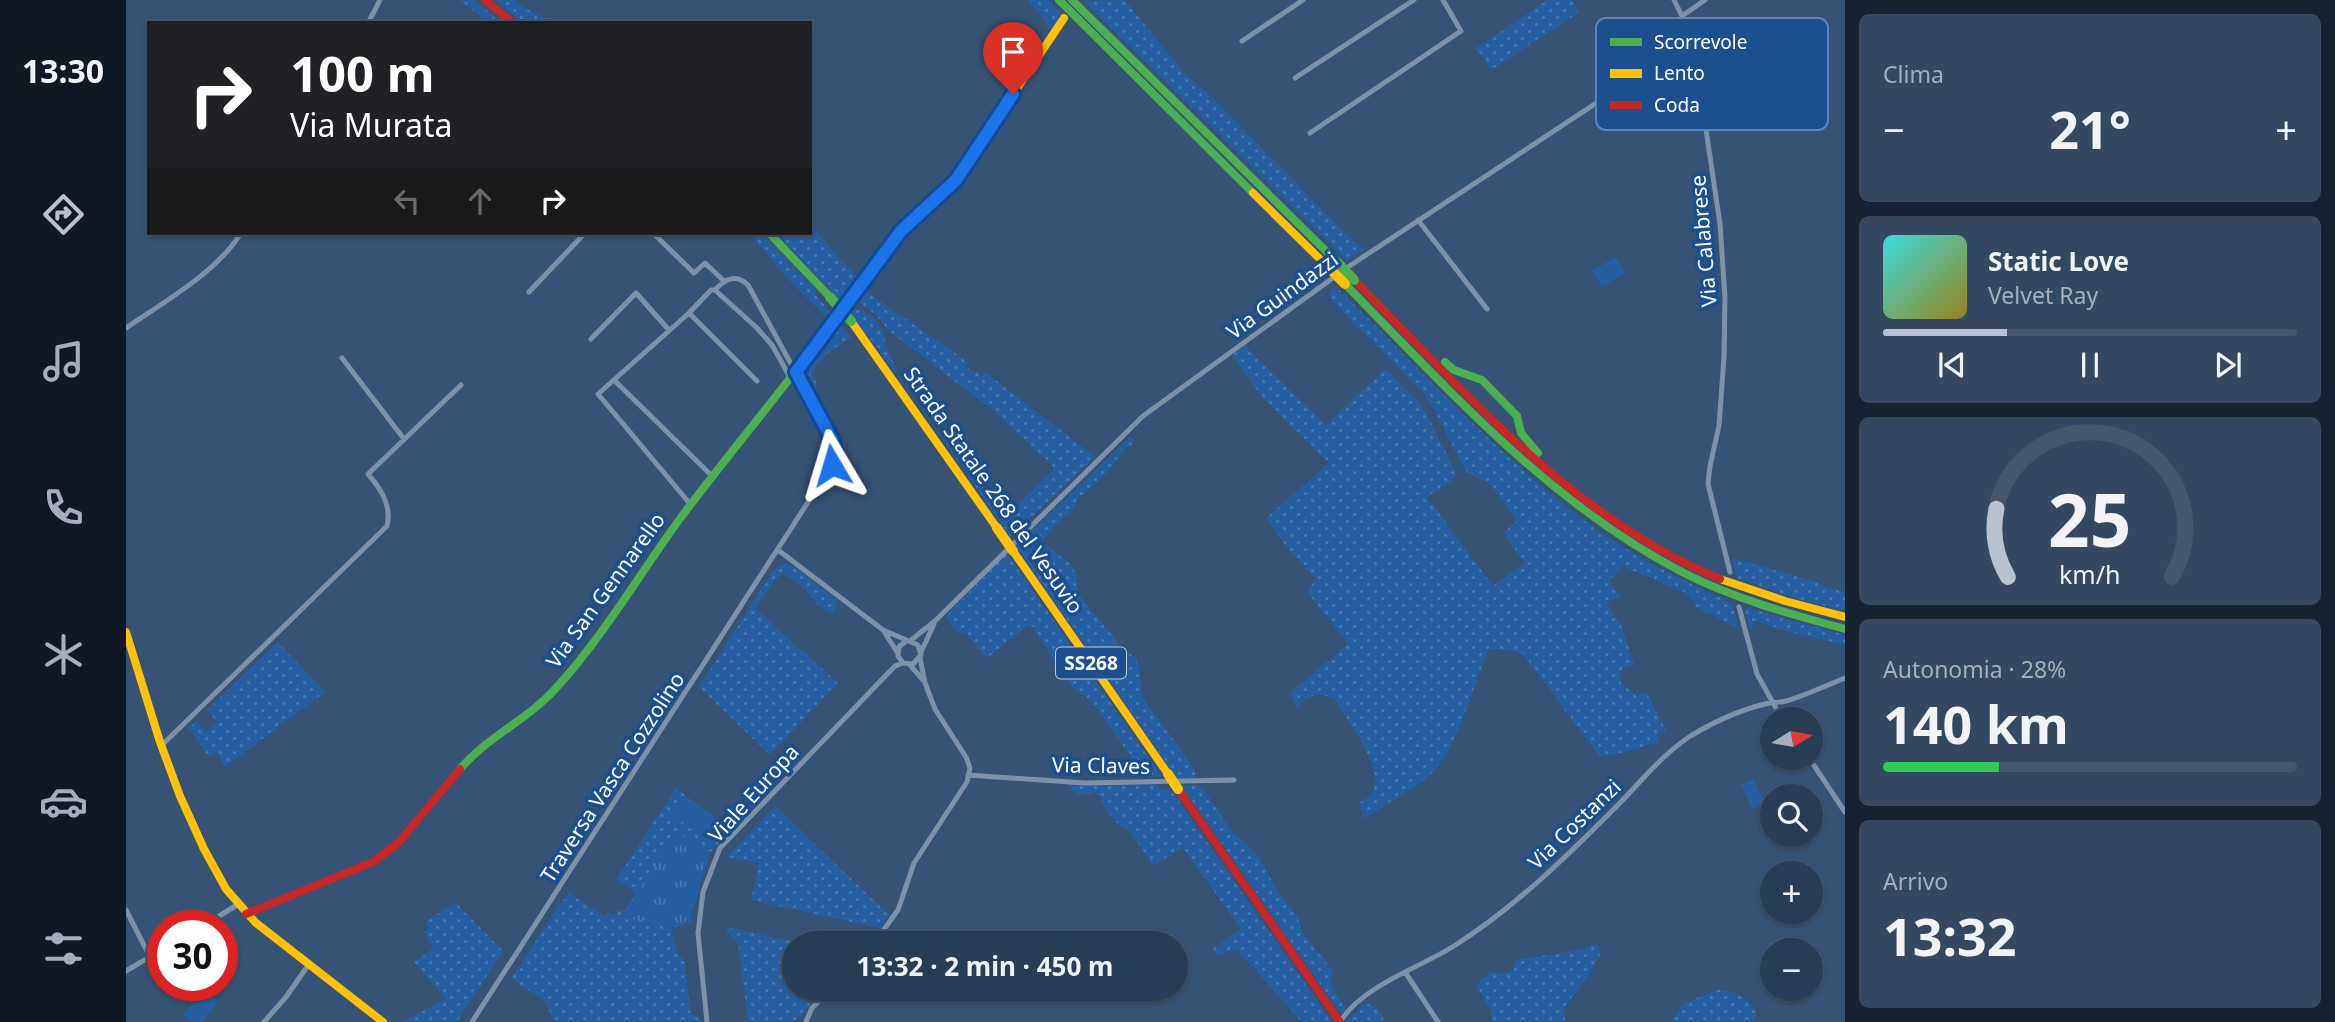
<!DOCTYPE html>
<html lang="it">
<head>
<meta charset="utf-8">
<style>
  :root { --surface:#283e57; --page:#344961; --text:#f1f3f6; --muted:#a5aeba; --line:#44576d; --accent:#b9c2ce }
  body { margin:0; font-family:"Noto Sans",sans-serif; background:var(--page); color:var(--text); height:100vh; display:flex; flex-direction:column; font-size:26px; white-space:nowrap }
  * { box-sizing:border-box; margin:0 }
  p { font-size:23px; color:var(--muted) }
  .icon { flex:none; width:38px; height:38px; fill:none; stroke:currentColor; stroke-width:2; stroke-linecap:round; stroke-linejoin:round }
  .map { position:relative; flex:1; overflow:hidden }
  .details { display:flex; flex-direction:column; gap:14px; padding:14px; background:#162230; width:490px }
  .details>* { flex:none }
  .hud { position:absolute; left:21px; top:21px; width:665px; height:214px; border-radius:0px; box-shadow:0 2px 5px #0004,0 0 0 2px var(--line); background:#202124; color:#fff; overflow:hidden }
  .needle { width:46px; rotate:79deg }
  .buttons { position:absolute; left:1634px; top:707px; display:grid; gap:14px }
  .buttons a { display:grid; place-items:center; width:63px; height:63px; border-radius:50%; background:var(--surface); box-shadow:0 2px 5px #0004,0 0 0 2px var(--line); font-size:35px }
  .speed { position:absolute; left:21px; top:910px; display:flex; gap:14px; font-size:35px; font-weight:700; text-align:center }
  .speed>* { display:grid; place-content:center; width:91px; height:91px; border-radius:50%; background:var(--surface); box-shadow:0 2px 5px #0004,0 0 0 2px var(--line); line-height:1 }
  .speed .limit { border:10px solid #d22; background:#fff; color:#111 }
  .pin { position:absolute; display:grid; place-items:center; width:60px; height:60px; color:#fff; margin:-72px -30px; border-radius:50% 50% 50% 0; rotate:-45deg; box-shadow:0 0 7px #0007 }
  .pin .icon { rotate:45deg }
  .me { position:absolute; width:77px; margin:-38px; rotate:353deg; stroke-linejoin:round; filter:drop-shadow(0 0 5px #0008) }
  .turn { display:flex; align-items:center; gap:24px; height:147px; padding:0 28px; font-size:32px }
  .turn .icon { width:91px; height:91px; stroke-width:2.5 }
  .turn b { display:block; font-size:49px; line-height:60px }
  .lanes { display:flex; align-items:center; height:66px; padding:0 28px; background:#0003; justify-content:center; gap:35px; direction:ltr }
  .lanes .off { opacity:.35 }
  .big { font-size:52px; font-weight:700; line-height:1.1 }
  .details .card { flex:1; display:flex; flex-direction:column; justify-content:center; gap:10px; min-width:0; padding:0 24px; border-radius:10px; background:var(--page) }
  .details .dial { align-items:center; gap:0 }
  .dial svg { height:182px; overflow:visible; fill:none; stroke:var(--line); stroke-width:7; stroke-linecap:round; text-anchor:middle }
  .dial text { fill:var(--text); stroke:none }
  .song { display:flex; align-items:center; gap:21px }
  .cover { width:84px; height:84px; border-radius:10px; background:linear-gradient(135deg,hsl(180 70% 55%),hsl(50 70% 35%)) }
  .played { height:7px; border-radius:4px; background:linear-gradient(90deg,var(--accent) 30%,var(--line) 30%) }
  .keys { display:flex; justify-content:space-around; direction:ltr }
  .heat { display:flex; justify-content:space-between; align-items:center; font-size:38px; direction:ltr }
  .charge { height:10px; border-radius:5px; background:linear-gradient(90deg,#34c759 28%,var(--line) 0) }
  .trip { position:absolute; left:656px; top:931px; width:406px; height:70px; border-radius:35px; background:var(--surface); box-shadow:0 2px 5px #0004,0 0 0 2px var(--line); font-weight:700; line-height:70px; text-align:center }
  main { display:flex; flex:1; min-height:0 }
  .menu { display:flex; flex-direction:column; width:126px; justify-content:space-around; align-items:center; background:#101923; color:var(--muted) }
  .menu .icon { width:49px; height:49px }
  .menu .current { color:var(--accent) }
  .menu b { font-size:32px; color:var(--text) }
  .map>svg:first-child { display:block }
  .grass { fill:url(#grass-dots) }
  .park { fill:url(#park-tufts) }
  .garden { fill:#265fa1 }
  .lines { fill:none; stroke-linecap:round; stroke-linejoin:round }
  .street { stroke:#7d92a8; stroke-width:5 }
  .fast { stroke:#4caf50; stroke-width:8 }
  .slow { stroke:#ffc107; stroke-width:8 }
  .jam { stroke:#c62828; stroke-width:8 }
  .fast-bridge { stroke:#4caf50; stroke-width:10 }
  .slow-bridge { stroke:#ffc107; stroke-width:10 }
  .route-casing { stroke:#114b97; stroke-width:18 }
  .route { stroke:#1a73e8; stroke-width:12 }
  .labels { text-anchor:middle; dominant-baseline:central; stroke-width:7; stroke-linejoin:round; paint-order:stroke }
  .shield { fill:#1b4f8f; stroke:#bbcadd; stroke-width:2 }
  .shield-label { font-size:19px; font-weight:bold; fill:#fff }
  .street-label { font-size:21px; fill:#fff; stroke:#1b4f8f }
  .key { fill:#1b4f8f; stroke:#5f84b1; stroke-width:2 }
  .key-label { font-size:19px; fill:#fff }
</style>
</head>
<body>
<main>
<nav class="menu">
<b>13:30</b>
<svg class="icon current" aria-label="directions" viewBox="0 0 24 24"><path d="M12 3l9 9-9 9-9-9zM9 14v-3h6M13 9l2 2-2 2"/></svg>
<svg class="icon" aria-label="music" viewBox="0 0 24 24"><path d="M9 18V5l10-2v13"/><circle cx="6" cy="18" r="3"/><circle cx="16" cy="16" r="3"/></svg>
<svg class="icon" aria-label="phone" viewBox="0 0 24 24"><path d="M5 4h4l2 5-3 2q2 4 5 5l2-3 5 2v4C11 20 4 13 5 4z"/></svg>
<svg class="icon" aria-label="climate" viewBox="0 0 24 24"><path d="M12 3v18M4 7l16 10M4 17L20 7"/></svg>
<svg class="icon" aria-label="car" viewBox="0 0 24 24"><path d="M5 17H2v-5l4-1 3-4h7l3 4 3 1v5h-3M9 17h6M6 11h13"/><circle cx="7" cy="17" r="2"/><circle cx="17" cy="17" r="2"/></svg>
<svg class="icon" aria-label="filters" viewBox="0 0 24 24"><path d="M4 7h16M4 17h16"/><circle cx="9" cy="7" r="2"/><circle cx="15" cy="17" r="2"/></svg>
</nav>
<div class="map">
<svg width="1719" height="1022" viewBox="0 0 1719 1022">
  <defs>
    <pattern id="grass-dots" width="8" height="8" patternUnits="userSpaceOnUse" patternTransform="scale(1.75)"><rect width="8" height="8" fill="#265fa1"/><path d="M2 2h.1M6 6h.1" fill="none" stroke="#4777af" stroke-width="1.8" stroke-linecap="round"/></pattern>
    <pattern id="park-tufts" width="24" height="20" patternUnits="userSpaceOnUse" patternTransform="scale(1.75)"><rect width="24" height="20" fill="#265fa1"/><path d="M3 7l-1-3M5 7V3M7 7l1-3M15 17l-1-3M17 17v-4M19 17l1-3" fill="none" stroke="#4777af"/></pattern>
  </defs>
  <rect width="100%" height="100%" fill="#365274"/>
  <path class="grass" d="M334 0H347L377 23H363Z
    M370 0H388C406 15 424 21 448 21V23H397Z
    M902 0H922L936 14 926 30Z
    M999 0 1058 73 1087 98 1219 233 1238 249 1221 261 958 1Z
    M1422 0H1446L1452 11V13L1365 70 1350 48Z
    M684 225 732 278 715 301 650 233H684Z
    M623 233H635L689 288 691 296 705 314 702 319 662 279Z
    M1210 287C1292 366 1371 456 1463 524 1507 557 1557 580 1607 604L1612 628 1570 607 1568 600 1558 592 1496 566 1483 582 1495 597 1484 601 1481 605 1496 627 1508 664 1499 668 1493 674 1495 683 1511 696 1520 692 1541 732 1532 735 1533 742 1488 755 1473 756 1397 654 1384 650 1363 649C1347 686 1333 745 1306 773 1293 787 1255 807 1238 819L1233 803C1237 800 1244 797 1246 793 1261 771 1220 718 1208 699 1192 691 1182 695 1171 708L1165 692 1222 644 1181 592 1190 579 1160 546 1140 518 1203 463 1136 397 1106 355 1119 346 1200 425 1259 369 1296 405 1331 474 1326 481 1301 497 1367 586 1399 563 1377 533 1391 521 1364 484 1340 472 1309 411 1297 393 1205 300 1203 292Z
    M741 292 842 362 840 366 856 376 859 372 969 457 884 537 813 432 828 446 878 513H883L928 469 925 464 869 412 762 330 751 316 733 302Z
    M729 309C764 318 754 344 771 369L768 371 725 314Z
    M714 325 725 338C712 345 699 355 689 366L687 373 692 390 683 377V369Z
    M1004 437 1007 440V444L999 448 982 472 951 500 946 512 934 520 917 540 918 544 944 563 951 576 952 594 987 636 994 648 1009 657 1013 666 1017 698 1068 768 1070 776 1067 779 1052 780 890 546Z
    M881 553 1036 777 1018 774 1013 768 971 709 958 695 946 687 906 626 903 625 864 656 859 657 840 633 831 632 820 616Z
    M1606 558 1691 582 1698 587 1719 592V611L1672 599 1611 578Z
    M660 564 668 567 711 600 708 614 690 605V601L675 585 657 573 650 579 629 608 712 683 644 755 573 687 647 571 655 565Z
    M1619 607 1719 635V645L1664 632 1628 621 1626 629 1623 630Z
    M152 642 199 692 99 767 90 752 83 757 63 728 70 721 80 731 91 722 81 710Z
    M941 784H1029L1033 788 1046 791 1206 1022H1176L1111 950 1091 955 1087 949 1115 929 1057 848 1027 866 1003 830 993 825 980 811 973 796 969 793 951 795Z
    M1055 785H1072L1076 787 1107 833 1118 841 1132 856 1153 893 1171 916 1177 933 1206 970 1204 983 1220 1009 1215 1014Z
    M550 788 605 830 583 854 567 910 564 909 566 923H560L556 927H546L547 940 550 950 559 962 564 1011 566 1015 575 1019V1022H429L417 999 385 979 431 908 443 893 479 916 482 912 488 915 492 909 498 912 510 893 490 880Z
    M649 806 763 915 754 928 625 900 633 863 601 857Z
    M329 902 377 951 331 1022H275L320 999 288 962 308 948 298 932 303 928 299 922Z
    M600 927 673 943H668V989H699L668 1022H622L612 943 602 934Z
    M1467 944 1472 945 1475 953 1465 972 1437 1009 1440 1022H1366L1365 1012 1351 986 1354 980 1365 972 1379 974 1386 970 1391 960 1453 950Z
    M1592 990C1607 990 1628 1000 1631 1015L1626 1022H1545L1558 1003Z
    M1240 1003C1249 1006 1253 1011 1258 1019L1256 1022H1219Z"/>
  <path class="park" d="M551 832 583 854 567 910 564 909 566 923C546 924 522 921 500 919L493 921Z"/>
  <path class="garden" d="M1489 257 1499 272 1476 287 1466 271Z
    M1627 779 1639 803 1626 809 1615 785Z
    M561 799 589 821 577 837 548 816Z
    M77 989 92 1002 76 1022H66L57 1015Z"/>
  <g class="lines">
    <path class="street" d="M1548 0 1556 16 1561 43 1575 96 1594 224 1599 297 1598 357 1593 426 1584 466 1582 484 1604 572
      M1556 16 1579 0
      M242 23 254 0
      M1116 41 1177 0
      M1169 78 1288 0
      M1184 133 1335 31 1317 0
      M1292 220 1361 309
      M527 233 568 273 579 263 598 281
      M1219 269 1561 43
      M403 292 459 233
      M563 313 631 381
      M0 328C38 302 91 272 115 233
      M465 339 510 293 543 330
      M216 358 278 439
      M488 380 587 477
      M565 505 472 394 563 313 585 290H589L631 328 646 345 665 379
      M652 550 757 630 792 645 795 655 787 664 777 663 772 656 773 647 780 641
      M1613 607 1631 674 1656 719
      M759 633 771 652
      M784 641 809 621 1017 416 1211 275
      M795 652 808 624
      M784 665 797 680
      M36 745 261 526C266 506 255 489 242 474L335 385
      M1683 758 1719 812
      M842 775 959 783 1108 780
      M0 910 24 957
      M77 926 111 905
      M748 943 772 910 788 863 841 782 844 768 840 757 809 709 799 683 794 658
      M0 971 37 949
      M1279 972 1312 1022
      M138 1022 160 997 183 964
      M346 1022 706 465 709 453 707 441 622 285C610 273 599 279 589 290
      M581 1022 572 933 577 892 594 848 769 666 777 663
      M680 1022 686 1008 705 989
      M1214 1022C1236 986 1293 968 1328 946 1388 908 1439 858 1489 808 1514 783 1535 755 1566 735 1588 722 1614 710 1639 704 1646 702 1653 703 1660 701 1680 695 1699 686 1719 678"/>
    <path class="fast" d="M933 0 1127 193
      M946 0 1211 262
      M643 233 704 297
      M1219 284C1323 390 1424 504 1558 573 1609 599 1664 614 1719 629
      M1319 362 1328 370 1356 380 1391 416 1395 433 1412 453
      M334 769C362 736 403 719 431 687 479 634 514 573 556 516 604 452 656 391 703 327"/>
    <path class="slow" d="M1127 193 1202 267
      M725 321 871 528
      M703 327 775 231 830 180 938 18
      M887 551 1042 774
      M1594 579 1659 601 1719 617
      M0 632 34 742 54 796 78 849 100 889 130 923 257 1022"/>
    <path class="jam" d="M359 0 387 23
      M1228 280C1338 391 1446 518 1594 579
      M1052 789 1214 1022
      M120 914 249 861 273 842 334 769"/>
    <path class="fast-bridge" d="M1211 262 1228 280
      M704 297 725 321"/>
    <path class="slow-bridge" d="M1202 267 1219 284
      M871 528 887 551
      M1042 774 1052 789"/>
  </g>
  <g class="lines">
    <defs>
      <path id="route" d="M706 465 709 453 707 441 670 372 775 231 830 180 887 94"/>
    </defs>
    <use href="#route" class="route-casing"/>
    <use href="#route" class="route"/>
  </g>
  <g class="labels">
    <rect class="shield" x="930" y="647.5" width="70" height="31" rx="5"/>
    <g class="shield-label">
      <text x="965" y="663">SS268</text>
    </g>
    <g class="street-label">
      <text transform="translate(1577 241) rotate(-95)">Via Calabrese</text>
      <text transform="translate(1156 295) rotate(-36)">Via Guindazzi</text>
      <text transform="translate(868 490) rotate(55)">Strada Statale 268 del Vesuvio</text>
      <text transform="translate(479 590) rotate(-54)">Via San Gennarello</text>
      <text transform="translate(975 765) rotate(1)">Via Claves</text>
      <text transform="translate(486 777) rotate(-57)">Traversa Vasca Cozzolino</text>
      <text transform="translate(627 793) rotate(-48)">Viale Europa</text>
      <text transform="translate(1448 824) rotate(-44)">Via Costanzi</text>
    </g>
  </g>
  <rect x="1470" y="18" width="232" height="112" rx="10" class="key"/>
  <rect x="1484" y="38" width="32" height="8" fill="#4caf50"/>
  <rect x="1484" y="69" width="32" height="9" fill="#ffc107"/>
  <rect x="1484" y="101" width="32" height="8" fill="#c62828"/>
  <g class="key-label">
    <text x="1528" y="49">Scorrevole</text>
    <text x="1528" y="80">Lento</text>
    <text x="1528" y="112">Coda</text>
  </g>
</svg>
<div class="buttons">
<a><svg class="needle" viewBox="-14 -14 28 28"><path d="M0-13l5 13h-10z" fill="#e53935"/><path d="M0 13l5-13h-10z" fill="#a5aeba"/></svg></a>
<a><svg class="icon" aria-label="search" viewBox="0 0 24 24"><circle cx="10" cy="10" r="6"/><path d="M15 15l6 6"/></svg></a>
<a>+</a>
<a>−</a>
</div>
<div class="speed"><div class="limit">30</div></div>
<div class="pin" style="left:887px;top:94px;background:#d93025"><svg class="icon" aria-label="arrive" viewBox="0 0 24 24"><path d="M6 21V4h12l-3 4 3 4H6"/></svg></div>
<svg class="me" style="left:706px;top:465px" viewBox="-20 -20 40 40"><path d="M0-17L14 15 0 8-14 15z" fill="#1a73e8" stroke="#fff" stroke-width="4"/></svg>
<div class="trip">13:32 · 2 min · 450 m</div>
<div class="hud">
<div class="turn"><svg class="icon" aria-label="right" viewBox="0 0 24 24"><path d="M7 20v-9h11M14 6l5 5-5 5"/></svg><div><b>100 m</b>Via Murata</div></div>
<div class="lanes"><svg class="icon off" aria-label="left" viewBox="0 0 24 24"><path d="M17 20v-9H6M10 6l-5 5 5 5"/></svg><svg class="icon off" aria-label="ahead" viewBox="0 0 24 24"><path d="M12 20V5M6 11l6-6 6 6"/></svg><svg class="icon" aria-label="right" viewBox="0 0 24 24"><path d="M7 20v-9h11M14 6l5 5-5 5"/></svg></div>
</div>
</div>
<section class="details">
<div class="card"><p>Clima</p>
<div class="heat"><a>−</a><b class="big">21°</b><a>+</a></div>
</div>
<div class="card">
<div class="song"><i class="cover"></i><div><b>Static Love</b><p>Velvet Ray</p></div></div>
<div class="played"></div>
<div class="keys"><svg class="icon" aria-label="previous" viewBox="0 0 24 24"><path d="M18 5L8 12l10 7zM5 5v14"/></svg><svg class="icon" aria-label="pause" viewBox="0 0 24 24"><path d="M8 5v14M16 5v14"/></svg><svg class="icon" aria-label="next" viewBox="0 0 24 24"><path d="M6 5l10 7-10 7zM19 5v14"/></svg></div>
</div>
<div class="card dial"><svg viewBox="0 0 100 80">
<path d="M14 69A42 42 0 1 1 86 69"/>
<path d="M14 69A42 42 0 0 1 9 39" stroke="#b9c2ce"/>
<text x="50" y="56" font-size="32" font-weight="700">25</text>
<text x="50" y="72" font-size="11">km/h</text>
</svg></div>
<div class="card"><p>Autonomia · 28%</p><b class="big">140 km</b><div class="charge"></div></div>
<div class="card"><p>Arrivo</p><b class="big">13:32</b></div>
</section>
</main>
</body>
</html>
